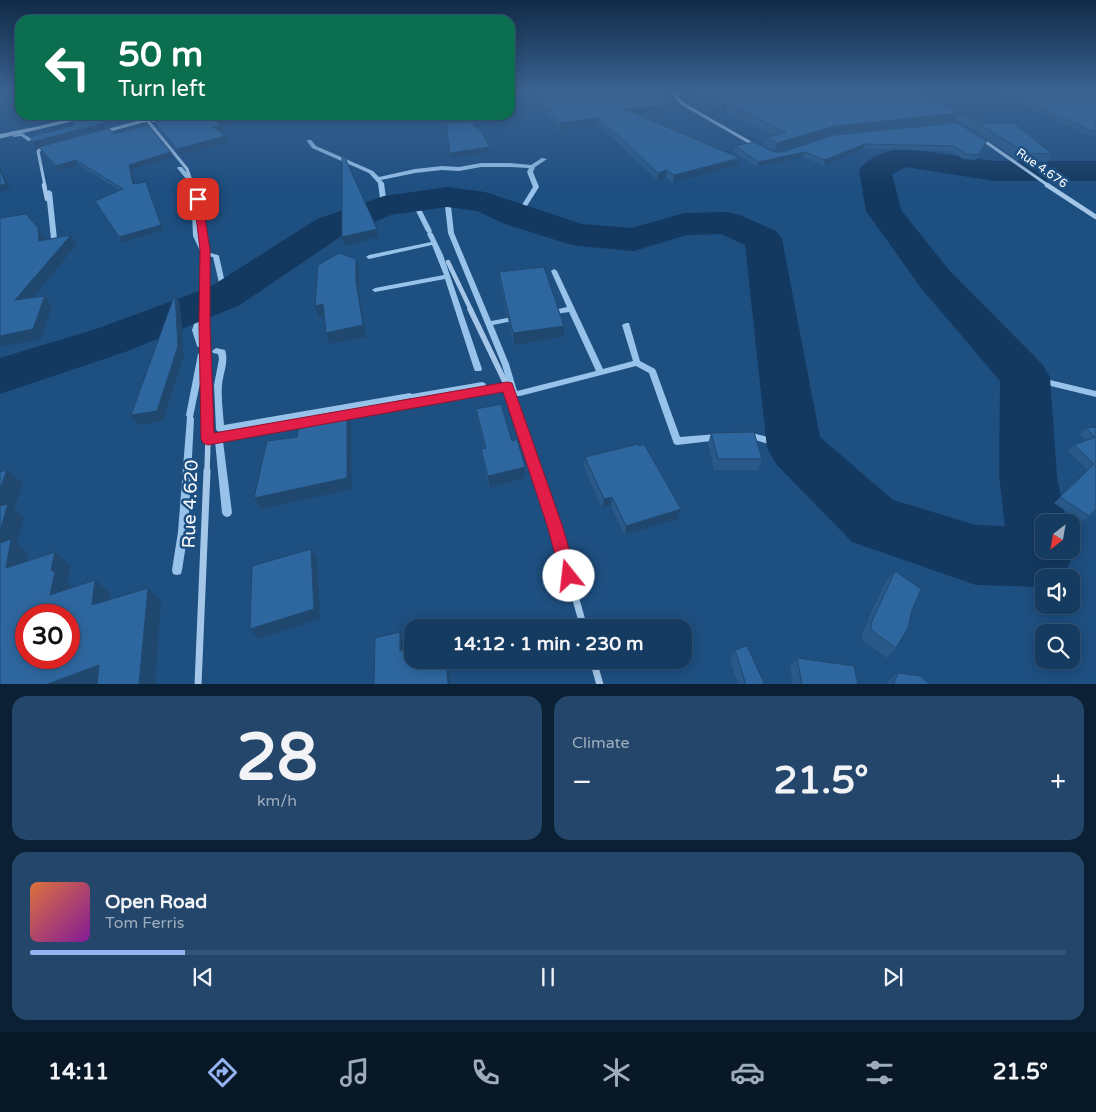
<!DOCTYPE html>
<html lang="en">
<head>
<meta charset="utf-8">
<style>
  :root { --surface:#163b61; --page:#23466a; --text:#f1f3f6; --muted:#9eadbd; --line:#355576; --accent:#95b2f1 }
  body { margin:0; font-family:"Varela Round",sans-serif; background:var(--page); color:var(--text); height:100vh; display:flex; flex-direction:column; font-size:19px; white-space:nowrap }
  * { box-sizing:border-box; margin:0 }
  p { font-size:16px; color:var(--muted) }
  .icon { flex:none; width:28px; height:28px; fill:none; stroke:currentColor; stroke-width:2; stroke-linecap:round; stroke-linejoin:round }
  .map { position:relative; height:684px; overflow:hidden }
  .panel { display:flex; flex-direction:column; gap:12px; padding:12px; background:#0c2035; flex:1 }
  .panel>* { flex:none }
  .hud { position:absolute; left:15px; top:15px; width:500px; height:105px; border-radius:15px; box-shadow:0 2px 12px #0003,0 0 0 1px var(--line); background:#0b6e4f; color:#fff; overflow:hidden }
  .needle { width:32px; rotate:211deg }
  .controls { position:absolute; left:1035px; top:514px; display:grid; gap:10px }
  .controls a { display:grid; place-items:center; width:45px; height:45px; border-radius:10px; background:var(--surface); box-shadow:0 2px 12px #0003,0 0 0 1px var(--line); font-size:25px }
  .speed { position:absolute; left:15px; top:604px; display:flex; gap:10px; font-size:25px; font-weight:700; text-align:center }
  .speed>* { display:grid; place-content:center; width:65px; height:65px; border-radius:50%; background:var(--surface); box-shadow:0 2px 12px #0003,0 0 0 1px var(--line); line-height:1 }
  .speed .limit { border:8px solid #d22; background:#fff; color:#111 }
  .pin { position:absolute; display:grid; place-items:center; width:42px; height:42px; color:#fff; margin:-21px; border-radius:10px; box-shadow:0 2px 8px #0006 }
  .me { position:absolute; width:55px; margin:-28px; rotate:344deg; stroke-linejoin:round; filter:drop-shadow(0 0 4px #0008) }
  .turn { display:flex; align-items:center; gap:18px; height:105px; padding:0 20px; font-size:22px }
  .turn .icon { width:65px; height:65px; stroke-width:2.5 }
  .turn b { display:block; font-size:35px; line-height:42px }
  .big { font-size:38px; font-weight:800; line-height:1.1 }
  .panel .widget { flex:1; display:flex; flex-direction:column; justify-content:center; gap:8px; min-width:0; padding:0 18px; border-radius:15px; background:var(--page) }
  .panel .dial { align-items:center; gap:0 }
  .dial b { font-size:65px; line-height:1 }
  .song { display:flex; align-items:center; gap:15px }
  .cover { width:60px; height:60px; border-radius:8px; background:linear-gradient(135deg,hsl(20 70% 55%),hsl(290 70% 35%)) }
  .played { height:5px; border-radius:2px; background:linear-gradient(90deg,var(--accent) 15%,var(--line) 15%) }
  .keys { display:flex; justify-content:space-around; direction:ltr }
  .heat { display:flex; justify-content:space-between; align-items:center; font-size:28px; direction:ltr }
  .panel .tiles { flex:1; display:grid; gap:12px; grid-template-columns:1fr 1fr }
  .widget:last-child { grid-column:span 2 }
  .trip { position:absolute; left:404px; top:619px; width:288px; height:50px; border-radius:15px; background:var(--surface); box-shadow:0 2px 12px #0003,0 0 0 1px var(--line); font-weight:800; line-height:50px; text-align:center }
  .tab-bar { display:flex; height:80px; justify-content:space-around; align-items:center; background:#091827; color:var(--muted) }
  .tab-bar .icon { width:35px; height:35px }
  .tab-bar .on { color:var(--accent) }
  .tab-bar b { font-size:22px; color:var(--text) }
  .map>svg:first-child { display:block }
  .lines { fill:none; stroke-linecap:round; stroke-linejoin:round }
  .stream { fill:#97c3ea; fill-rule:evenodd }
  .river { fill:#143960; fill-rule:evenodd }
  .street-far3 { stroke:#a4c7e9; stroke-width:3 }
  .street-far2 { stroke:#a4c7e9; stroke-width:4.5 }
  .street-far1 { stroke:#a4c7e9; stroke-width:5.5 }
  .street { stroke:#a4c7e9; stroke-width:7 }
  .wall { fill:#285989 }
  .shaded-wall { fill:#20486f }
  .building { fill:#2e679f; stroke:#20486f; fill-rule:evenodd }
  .route { fill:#e11d48; stroke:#92132f }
  .labels { text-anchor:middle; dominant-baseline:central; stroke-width:5; stroke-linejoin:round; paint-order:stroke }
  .far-street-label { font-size:12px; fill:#fff; stroke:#1e4f81 }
  .near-street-label { font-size:18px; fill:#fff; stroke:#1e4f81 }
</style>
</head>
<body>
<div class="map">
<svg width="1096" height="685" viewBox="0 0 1096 685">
  <rect width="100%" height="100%" fill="#1e4f81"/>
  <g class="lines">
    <path class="stream" d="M128 115H133L141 122 137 123Z
      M148 115H152L157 120V122H153L148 117Z
      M29 128 31 129V130L0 136V134Z
      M22 133 32 139V141H28L21 136 14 137 12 136Z
      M307 140H311L316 146 373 171 379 177 415 169 442 166 459 167 481 163H510L531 165 542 158 547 159 535 167 533 172 539 187 520 217H516L515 216 533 187 527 172 529 168 510 167H481L459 171 442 170 415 173 381 180 384 183 387 206 384 208 381 206 378 183 369 173 312 148 307 141Z
      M178 167H182L192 179 191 180 197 189 199 236 206 252 218 255 219 256 228 296 227 298H223L222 296 213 257 202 255 193 236 191 189 186 181 187 180 177 168Z
      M49 190 52 192 57 239 52 247 50 248 47 246 51 239 46 192Z
      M447 195 450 197 454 233 491 321 518 316 522 318 518 320 493 325 509 364 517 391 596 371 569 312 549 315 545 313 549 311 567 307 551 271 554 269 557 271 603 369 633 361 622 325 626 323H629L640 361 655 369 656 371 680 437 717 434 720 436 721 438 720 440 677 445 674 444 649 373 636 366 520 396H511L502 365 448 233 444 197Z
      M414 199 417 201 432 231 431 232 433 234 443 255 482 369 481 371H475L474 369 445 279 375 292 372 290 375 288 444 275 432 245 369 259 366 257 369 255 431 242 427 234 428 233 426 231 411 201Z
      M195 321H201L202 323 200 330 205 346 201 349 197 346 192 330Z
      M216 348 225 350C229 362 223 373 222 385 221 398 223 412 224 425L410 393 412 394 482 382 485 383 486 385 485 387 482 388 415 399 412 398 357 409 220 432 217 431 216 429 214 385 219 359 218 354 213 353 212 351Z
      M202 351 206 354 193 417 194 419 188 532 182 570 181 574 177 575 173 574 172 570 178 532 187 417 186 415 198 354Z
      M1025 374 1096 391V397L1022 379 1021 377 1022 375Z
      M746 433H752L795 444 798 445 799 448 798 451 795 452 752 439 743 438 742 436 743 434Z
      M219 437 222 438 223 441 232 513 230 516 227 517 224 516 222 513 215 441 216 438Z"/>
    <path class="river" d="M902 148 994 161H1096V181H994L906 167 892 174 901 210 949 270 1042 364 1050 377 1057 476 1066 522H1044V550H1071L1072 557 1063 578H1044V586L1040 587 976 585 852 542 776 464 767 448 745 245 721 234 687 235 634 251 578 246 565 243 505 224 477 211 447 207 391 215 343 235 240 305 128 351 0 394V358L96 329 210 287 317 219 384 196 447 187 485 192 582 224 632 228 684 213 727 212 740 215 776 231 782 239 820 437 893 500 976 525 1005 526 999 476 1000 381 921 288 866 211 859 170C868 157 887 151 902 148Z"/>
    <path class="street-far3" d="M671 91 683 104 756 146
      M143 115 187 169 193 186
      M282 115 285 118
      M106 131 147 120
      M0 137 75 119
      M983 140 1049 186
      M45 186 38 151 45 147"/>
    <path class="street-far2" d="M44 185 47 199
      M193 185C207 224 205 268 205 310
      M1047 185 1096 217
      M448 262 471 310"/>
    <path class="street-far1" d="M205 309 208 439 207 472
      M470 309 507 386 537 472
      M343 415 507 386
      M208 439 312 421"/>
    <path class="street" d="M536 471 555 525 584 628
      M593 660 600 685
      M198 685 207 471"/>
  </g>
  <path class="wall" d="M534 91H656L666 112 637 115 740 158 738 165 673 183 666 178 657 180 599 125 560 130 538 102Z
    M689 91H912L1052 154 1047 162 1020 161 965 124 955 121 832 134 775 151 764 145 766 137 774 136 724 111H721Z
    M995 91H1096V136H1089Z
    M159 115H246L222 126 224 131 220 132 228 142 180 155 158 128 155 122 164 119Z
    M114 134 171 152 173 157 132 170 135 184 149 188 164 230 122 243 98 206 119 190 79 165 59 171 42 152 39 147Z
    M835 135 985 146 976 160 963 159 952 151 863 149 824 166 803 157 757 167 734 152 735 146 774 152H782Z
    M499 272 564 337 514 345 500 284Z
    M476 409 512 441 525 467V478L489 488 483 460 481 449 485 448 478 421Z
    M1096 427V511L1082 522 1054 503 1088 470 1068 451 1074 445 1086 440 1080 434 1086 428Z
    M711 433 762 459 758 470H714L708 444Z
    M585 457 681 509 678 519 625 535 611 506 602 508 584 467Z
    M895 571 912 610 896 648 887 658 862 640V633L886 581Z
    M735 650 765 685H738L730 659Z
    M797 658 858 685H793L790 667Z
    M898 673 931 685H887L888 681Z"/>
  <path class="shaded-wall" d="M726 103 724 111H721L722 104Z
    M667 105 666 112 623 116 624 109Z
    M959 113 955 121 832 134 775 151 777 143 835 126Z
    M65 115H76L66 117Z
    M232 115H246L222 126 224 131 215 133 213 127 217 122Z
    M599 118V125L560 130 561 123Z
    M104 123 106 128 39 146 36 148 33 143 36 141Z
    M225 136 228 142 180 155 177 149Z
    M865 144 863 149 824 166 825 160Z
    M490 147V152L450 158V153Z
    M171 152 173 157 132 170 136 190 133 184 129 165Z
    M805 152 803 157 757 167 758 162Z
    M740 158 738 165 673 183 674 175Z
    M76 160 79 165 59 171 56 166Z
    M0 167 10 189 0 192Z
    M667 170 666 178 657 180 658 173Z
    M146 182 164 230 122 243 119 237Z
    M38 228 44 237 45 250 39 241Z
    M377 229 379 237 345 246 342 237Z
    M71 235 77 244 23 310 15 300Z
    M356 259 359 271V292L366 337 330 344 326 333 356 281Z
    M175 294 180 304 184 355 163 421 138 425 131 415Z
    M45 296 52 306 41 339 0 347V336Z
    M323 304 326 316 319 317 315 306Z
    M564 326V337L514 345 513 333Z
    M347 412 351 423 352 489 261 509 254 498Z
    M525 467V478L489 488 488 476Z
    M7 470 23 484 14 508 24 518 17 544 28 553 24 581 6 568 0 548V489Z
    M612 497 611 506 602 508 604 499Z
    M681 509 678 519 625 535 626 526Z
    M311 549 317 560 320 619 258 639 250 629Z
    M55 552 71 566 67 582 71 585 67 607 50 595 51 570Z
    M95 580 110 593 108 618 92 605Z
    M148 588 161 601 155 685H139Z
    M400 632 404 641 405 661 400 651Z
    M446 660H448L450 685H448Z
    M99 665 116 676 93 685H45Z"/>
  <path class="building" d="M536 91H656L667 105 624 109 740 158 674 175 667 170 658 173 599 118 561 123 538 95Z
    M702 91H912L985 124 1014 123 1052 154 1025 153 969 117 959 113 835 126 777 143 766 137 786 133 726 103 722 104Z
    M1007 91H1096V131H1092Z
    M81 115H91L93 118 98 117 104 123 36 141 33 143 30 140H33L30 137 74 125 68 118Z
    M163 115H232L217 122 222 125 213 127 225 136 177 149 155 122 167 118Z
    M473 122 474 127H478L490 147 450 153 446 123Z
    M957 123 987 141 978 155 966 154 954 146 865 144 825 160 805 152 758 162 735 146 754 142 774 152H782L835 135Z
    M148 125 171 152 129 165 133 184 146 182 161 225 119 237 95 201 123 189 76 160 56 166 39 147 109 128 114 134Z
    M342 151 377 229 342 237Z
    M0 170 6 184 0 185Z
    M26 214 38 228 39 241 71 235 15 300 45 296 33 329 0 336V218Z
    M339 253 356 259V281L363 325 326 333 323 304 315 306 318 265Z
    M544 267 564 326 513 333 499 272Z
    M175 294 178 346 157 411 131 415Z
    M501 404 512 441 517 439 525 467 488 476 481 449 486 448 476 409Z
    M347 412V478L254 498 267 441 297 437 299 424Z
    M1096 427V510L1089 516 1060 497 1094 464 1074 445 1095 437 1086 428Z
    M754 432 762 459H718L711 433Z
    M638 444 639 446 644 444 681 509 626 526 612 497 604 499 585 457Z
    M7 470 0 489V472Z
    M8 504 0 531V506Z
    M11 539 6 568 55 552 51 570 55 572 50 595 95 580 92 605 148 588 139 685H97L99 665 45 685H0V543ZM26 615H69V658H26Z
    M311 549 314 609 250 629 252 566Z
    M895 571 921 589 912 610 908 628 896 648 871 630V623Z
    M400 632V651L412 649V660H446L448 685H374L375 638Z
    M747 646 765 685H746L735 650Z
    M797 658 854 666 858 685H802Z
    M898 673 920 676 931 685H893Z"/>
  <linearGradient id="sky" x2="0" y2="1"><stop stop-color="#102b47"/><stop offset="0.49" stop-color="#3b6392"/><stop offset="1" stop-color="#3b6392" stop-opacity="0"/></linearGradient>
  <rect width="1096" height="187" fill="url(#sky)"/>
  <path class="route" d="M198 196 202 199 210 250V324L214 433 507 382 512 383 562 525 577 576 575 582 569 584 563 582 561 576 547 525 503 392 208 445 203 443 201 439 199 324 200 250 194 199Z"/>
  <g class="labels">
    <g class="far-street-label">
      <text transform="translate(1042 168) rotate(35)">Rue 4.676</text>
    </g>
    <g class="near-street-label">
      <text transform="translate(190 504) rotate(-88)">Rue 4.620</text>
    </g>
  </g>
</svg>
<div class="controls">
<a><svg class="needle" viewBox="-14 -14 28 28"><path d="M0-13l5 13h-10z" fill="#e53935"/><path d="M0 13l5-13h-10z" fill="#9eadbd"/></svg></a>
<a><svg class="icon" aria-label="sound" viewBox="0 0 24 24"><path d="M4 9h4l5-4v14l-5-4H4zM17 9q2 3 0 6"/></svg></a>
<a><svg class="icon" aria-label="search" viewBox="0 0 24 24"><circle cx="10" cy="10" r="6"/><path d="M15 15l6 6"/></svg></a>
</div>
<div class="speed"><div class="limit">30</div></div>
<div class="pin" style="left:198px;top:199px;background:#d93025"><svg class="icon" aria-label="arrive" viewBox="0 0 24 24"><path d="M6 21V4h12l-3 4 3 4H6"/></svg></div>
<svg class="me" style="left:569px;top:576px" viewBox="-20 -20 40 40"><circle r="19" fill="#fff"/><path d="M0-13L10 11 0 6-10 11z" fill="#e11d48"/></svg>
<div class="trip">14:12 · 1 min · 230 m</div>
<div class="hud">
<div class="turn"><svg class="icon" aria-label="left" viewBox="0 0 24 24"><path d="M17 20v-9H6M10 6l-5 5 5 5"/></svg><div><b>50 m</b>Turn left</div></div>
</div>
</div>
<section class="panel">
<div class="tiles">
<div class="widget dial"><b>28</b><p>km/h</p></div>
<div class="widget"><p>Climate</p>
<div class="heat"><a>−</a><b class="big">21.5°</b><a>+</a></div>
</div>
<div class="widget">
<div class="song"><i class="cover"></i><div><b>Open Road</b><p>Tom Ferris</p></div></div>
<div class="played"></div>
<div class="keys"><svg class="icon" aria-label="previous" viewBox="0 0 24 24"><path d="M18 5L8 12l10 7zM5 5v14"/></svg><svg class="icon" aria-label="pause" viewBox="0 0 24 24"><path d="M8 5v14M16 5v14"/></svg><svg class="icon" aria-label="next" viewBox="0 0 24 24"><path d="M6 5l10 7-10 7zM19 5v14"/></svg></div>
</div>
</div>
</section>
<nav class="tab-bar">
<b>14:11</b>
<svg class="icon on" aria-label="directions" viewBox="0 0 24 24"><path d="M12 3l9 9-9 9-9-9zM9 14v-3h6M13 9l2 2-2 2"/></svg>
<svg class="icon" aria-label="music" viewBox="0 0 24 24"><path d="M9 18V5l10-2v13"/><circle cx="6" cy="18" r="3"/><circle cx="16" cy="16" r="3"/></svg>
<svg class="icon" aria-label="phone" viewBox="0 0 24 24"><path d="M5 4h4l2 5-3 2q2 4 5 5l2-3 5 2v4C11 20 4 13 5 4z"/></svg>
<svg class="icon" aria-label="climate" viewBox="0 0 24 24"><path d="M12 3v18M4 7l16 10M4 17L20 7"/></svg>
<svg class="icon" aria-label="car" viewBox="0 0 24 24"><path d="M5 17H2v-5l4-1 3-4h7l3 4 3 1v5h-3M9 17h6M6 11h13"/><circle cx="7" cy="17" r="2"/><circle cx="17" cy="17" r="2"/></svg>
<svg class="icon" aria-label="filters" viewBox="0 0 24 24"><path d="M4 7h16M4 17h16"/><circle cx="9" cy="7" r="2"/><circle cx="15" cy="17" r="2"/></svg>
<b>21.5°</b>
</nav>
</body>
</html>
